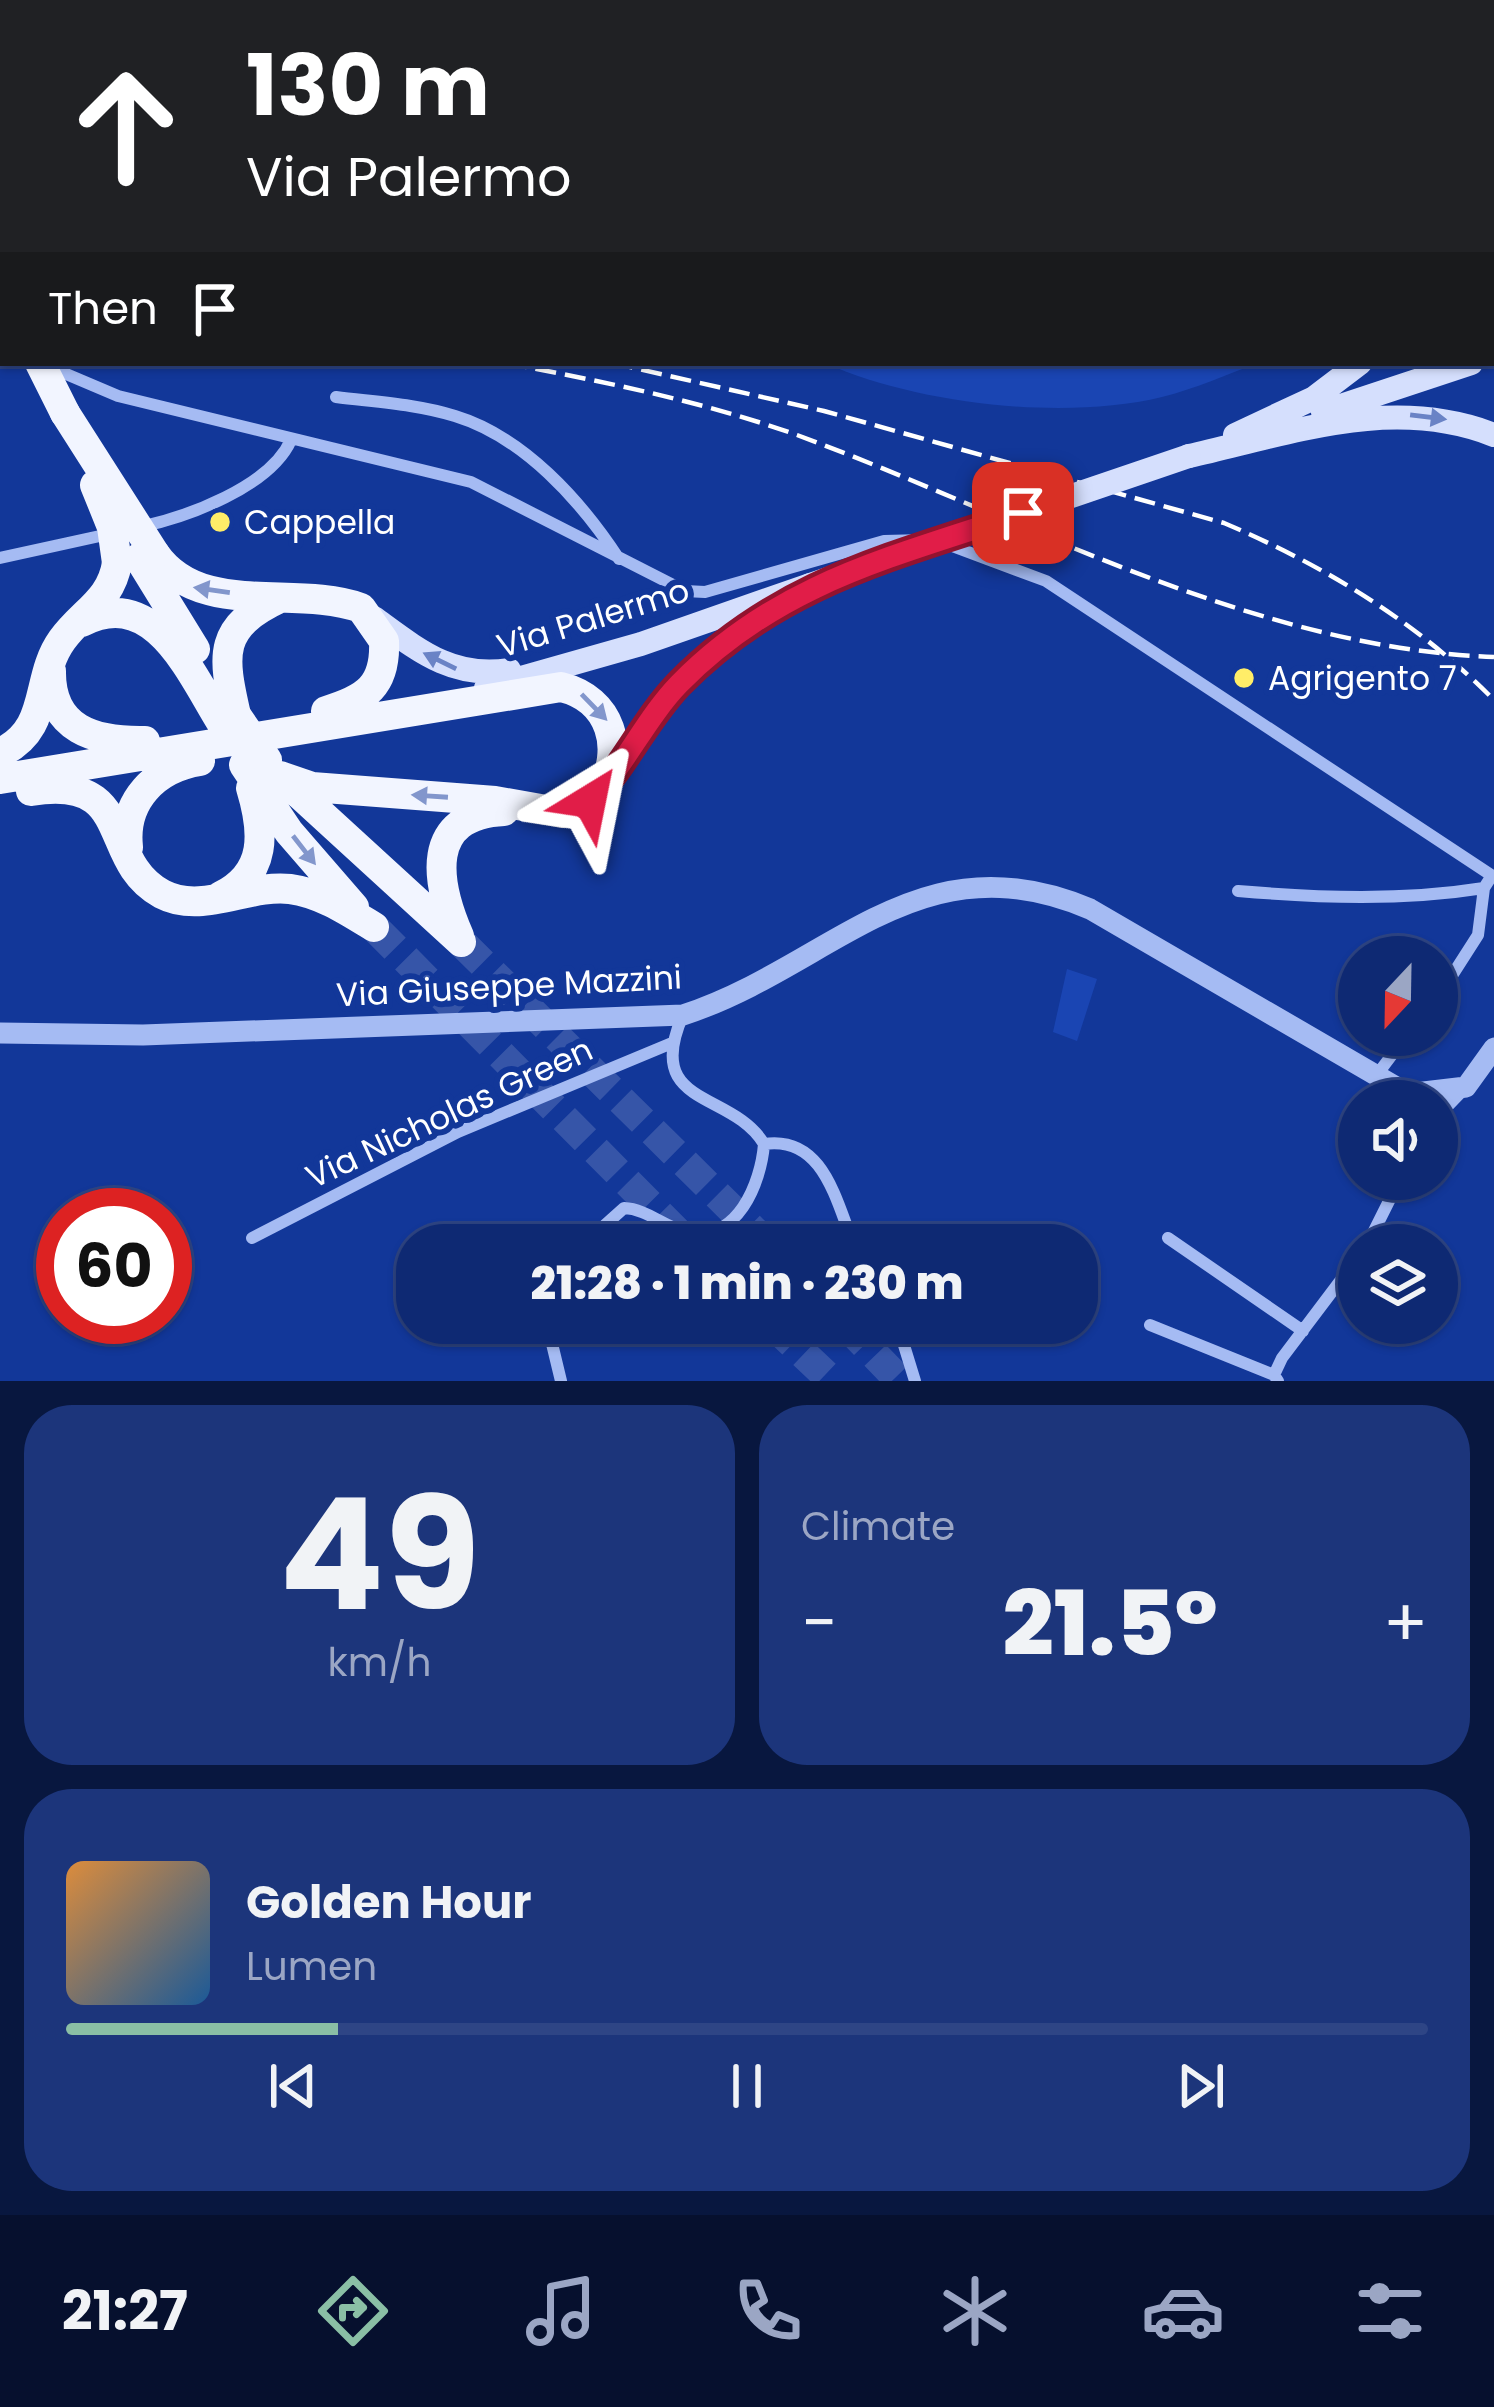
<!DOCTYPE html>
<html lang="en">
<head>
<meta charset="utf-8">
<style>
  :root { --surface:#0e2973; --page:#1c357b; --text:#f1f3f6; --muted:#9ba6c4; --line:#2e4585; --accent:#8abfa5 }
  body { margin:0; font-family:Poppins,sans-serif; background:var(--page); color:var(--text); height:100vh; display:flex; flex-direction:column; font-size:45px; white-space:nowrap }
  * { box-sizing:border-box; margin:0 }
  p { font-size:39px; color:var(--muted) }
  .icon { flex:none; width:66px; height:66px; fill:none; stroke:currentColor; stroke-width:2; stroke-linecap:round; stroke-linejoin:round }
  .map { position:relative; height:1381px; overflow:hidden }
  .details { display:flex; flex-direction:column; gap:24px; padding:24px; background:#08173f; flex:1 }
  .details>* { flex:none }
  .hud { position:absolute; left:0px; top:0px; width:1494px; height:366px; box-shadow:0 3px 9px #0004,0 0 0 3px var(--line); background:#202124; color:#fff; overflow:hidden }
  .needle { width:78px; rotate:202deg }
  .controls { position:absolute; left:1338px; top:936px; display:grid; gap:24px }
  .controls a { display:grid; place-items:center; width:120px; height:120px; border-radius:50%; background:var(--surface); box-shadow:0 3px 9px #0004,0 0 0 3px var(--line); font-size:60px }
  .speed { position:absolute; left:36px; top:1188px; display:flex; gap:24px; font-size:60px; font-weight:700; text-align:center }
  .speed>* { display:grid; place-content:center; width:156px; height:156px; border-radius:50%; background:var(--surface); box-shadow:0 3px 9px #0004,0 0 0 3px var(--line); line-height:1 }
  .speed .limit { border:18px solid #d22; background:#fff; color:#111 }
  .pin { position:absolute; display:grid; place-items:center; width:102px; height:102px; color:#fff; margin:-51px; border-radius:24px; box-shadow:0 6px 18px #0006 }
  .me { position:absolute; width:132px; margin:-66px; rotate:35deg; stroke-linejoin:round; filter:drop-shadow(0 0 9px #0008) }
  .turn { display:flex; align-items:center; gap:42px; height:252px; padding:0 48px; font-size:54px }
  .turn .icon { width:156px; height:156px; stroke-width:2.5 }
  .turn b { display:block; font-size:84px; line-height:102px }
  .then { display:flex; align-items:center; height:114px; padding:0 48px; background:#0003; gap:24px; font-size:45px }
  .big { font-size:90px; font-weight:800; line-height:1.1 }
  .details .card { flex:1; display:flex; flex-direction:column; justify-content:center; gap:18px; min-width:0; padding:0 42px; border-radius:48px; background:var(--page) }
  .details .dial { align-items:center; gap:0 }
  .dial b { font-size:156px; line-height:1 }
  .song { display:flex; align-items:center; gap:36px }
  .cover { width:144px; height:144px; border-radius:18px; background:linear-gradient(135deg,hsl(30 70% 55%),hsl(210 70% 35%)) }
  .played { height:12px; border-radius:6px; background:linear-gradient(90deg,var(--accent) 20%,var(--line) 20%) }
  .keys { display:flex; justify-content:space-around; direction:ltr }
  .heat { display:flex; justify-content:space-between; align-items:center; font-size:66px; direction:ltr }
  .details .tiles { flex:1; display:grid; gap:24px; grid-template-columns:1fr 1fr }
  .card:last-child { grid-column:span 2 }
  .trip { position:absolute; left:396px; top:1224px; width:702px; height:120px; border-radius:48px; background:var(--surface); box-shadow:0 3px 9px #0004,0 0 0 3px var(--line); font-weight:800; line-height:120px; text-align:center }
  .tab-bar { display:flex; height:192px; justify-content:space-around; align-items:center; background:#06102e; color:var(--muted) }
  .tab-bar .icon { width:84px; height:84px }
  .tab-bar .on { color:var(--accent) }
  .tab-bar b { font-size:54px; color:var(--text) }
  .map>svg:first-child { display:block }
  .green { fill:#1a45b3 }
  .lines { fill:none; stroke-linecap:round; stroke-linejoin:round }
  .primary-tunnel { stroke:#3655a8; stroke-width:30; stroke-dasharray:30 15; stroke-linecap:butt }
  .minor { stroke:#a5bbf3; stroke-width:12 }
  .tertiary { stroke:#a5bbf3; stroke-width:21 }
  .secondary { stroke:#d5dffd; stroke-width:24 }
  .primary { stroke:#f2f5ff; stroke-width:30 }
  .rail { stroke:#fff; stroke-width:4.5; stroke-dasharray:21 9; stroke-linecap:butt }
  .secondary-bridge { stroke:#d5dffd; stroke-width:24 }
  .primary-bridge { stroke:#f2f5ff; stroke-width:30 }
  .oneway { fill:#6a83c6 }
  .oneway2 { fill:#8296cc }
  .route-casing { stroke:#92132f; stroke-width:30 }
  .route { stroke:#e11d48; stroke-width:21 }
  .poi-dot { fill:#ffed68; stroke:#123799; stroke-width:4.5 }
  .labels { text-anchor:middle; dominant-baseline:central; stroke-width:12; stroke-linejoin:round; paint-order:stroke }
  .poi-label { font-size:33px; fill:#fff; stroke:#123799; text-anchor:start }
  .street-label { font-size:33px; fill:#fff; stroke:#123799 }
</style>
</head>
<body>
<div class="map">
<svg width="1494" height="1381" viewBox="0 0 1494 1381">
  <rect width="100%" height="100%" fill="#123799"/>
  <path class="green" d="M629 0H1349L1350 3H632Z
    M825 363H1259C1227 374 1195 389 1162 397 1063 421 917 404 825 363Z
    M1067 969 1097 979 1077 1041 1053 1032Z"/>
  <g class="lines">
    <path class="primary-tunnel" d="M374 927 690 1245
      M461 942 768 1245
      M771 1323 832 1381
      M844 1323 900 1381"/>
    <path class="minor" d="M0 23 3 22
      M0 344 3 345
      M52 368 118 396 471 482 685 591 705 592 884 541 924 540
      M336 397C375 402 417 404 455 416 524 437 581 501 619 559
      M140 527C187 517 270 487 291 440
      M944 543 1046 581 1494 877
      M0 558 109 534
      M1238 891C1321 898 1402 901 1484 888L1491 877
      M1437 999 1478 935 1484 888
      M683 1015C642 1108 732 1090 764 1144
      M1376 1076 1407 1035
      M1437 1117 1465 1088
      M764 1144C824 1135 836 1202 854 1245
      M252 1238 458 1132 672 1043
      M1168 1238 1303 1331
      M611 1245 605 1225 624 1208C647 1209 664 1227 686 1232 737 1244 761 1183 764 1144
      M1367 1245 1400 1179
      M547 1323 561 1381
      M623 1323 644 1329 651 1323
      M890 1323 903 1342 915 1381
      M1150 1325 1274 1375
      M1278 1381 1274 1375 1282 1358 1359 1256"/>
    <path class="tertiary" d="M0 1033 143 1035 683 1015C833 966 918 836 1090 909L1398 1088 1415 1093 1466 1087 1494 1048"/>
    <path class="secondary" d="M1426 0 1428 3
      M1448 0 1451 3
      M1477 0 1479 3
      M1491 16 1494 19
      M1491 48 1494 51
      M1491 356 1494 355
      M1323 412 1471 363
      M1235 435 1314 398 1360 363
      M1189 456C1291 433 1393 395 1494 435
      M374 618C418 650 452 679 509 670
      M486 688 641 644 810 585
      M610 775C652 708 704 651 772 609"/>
    <path class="primary" d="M0 285 3 291
      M40 363 65 413
      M155 554C200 619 295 584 361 608L384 641C386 686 366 699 326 711
      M139 558 195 649
      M82 622C154 585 190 672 221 722
      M51 671C50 730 95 742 145 741
      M236 715C222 654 218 627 280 598
      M0 753C52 729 34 679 62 640 83 611 111 601 117 563
      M244 765 289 832 354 907
      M0 779 561 687C611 699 626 749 600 792L563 813 495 801 312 787 280 776
      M284 780 461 942
      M31 791C137 774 99 860 162 894 202 915 248 884 290 889 321 893 348 911 374 927
      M128 847C123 801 155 768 200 761
      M221 896C268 873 264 831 251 788
      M459 936C436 883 423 815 504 811"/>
    <path class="rail" d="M0 255H3
      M506 363C604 382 702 401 797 435 1022 518 1251 648 1494 657
      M612 363 824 411 1224 523C1325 566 1417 622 1494 700"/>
    <path class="secondary-bridge" d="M810 585 1189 456"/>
    <path class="primary-bridge" d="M65 413 155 554
      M95 485 112 527 117 563
      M236 715 267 760"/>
  </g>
  <defs><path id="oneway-solid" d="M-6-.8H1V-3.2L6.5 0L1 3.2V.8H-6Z" transform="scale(3)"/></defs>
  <g class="oneway">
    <use href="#oneway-solid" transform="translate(1428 417) rotate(7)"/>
    <use href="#oneway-solid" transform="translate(440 661) rotate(-154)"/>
  </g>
  <g class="oneway2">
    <use href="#oneway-solid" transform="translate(212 590) rotate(-172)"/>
    <use href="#oneway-solid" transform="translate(594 707) rotate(46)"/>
    <use href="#oneway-solid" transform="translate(430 796) rotate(-176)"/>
    <use href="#oneway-solid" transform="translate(304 850) rotate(52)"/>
  </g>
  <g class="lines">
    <defs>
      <path id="route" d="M590 801C622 771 645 719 679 684 779 582 893 557 1023 513"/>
    </defs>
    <use href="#route" class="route-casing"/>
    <use href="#route" class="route"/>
  </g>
  <g class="poi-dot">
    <circle cx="220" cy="522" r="12"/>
    <circle cx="1244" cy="678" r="12"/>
  </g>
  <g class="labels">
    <g class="poi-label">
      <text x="244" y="522">Cappella</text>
      <text x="1268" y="678">Agrigento 7</text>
    </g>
    <g class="street-label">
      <text transform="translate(593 618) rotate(-17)">Via Palermo</text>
      <text transform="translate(509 986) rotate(-3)">Via Giuseppe Mazzini</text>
      <text transform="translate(449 1113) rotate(-25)">Via Nicholas Green</text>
    </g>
  </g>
</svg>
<div class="controls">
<a><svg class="needle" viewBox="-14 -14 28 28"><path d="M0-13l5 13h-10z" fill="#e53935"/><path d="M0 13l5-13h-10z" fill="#9ba6c4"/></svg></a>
<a><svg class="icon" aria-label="sound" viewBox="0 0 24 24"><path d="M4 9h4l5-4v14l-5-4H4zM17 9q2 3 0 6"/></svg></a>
<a><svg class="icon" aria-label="layers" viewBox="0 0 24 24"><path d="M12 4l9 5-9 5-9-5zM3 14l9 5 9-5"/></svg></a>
</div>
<div class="speed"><div class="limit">60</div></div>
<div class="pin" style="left:1023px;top:513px;background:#d93025"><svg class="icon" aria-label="arrive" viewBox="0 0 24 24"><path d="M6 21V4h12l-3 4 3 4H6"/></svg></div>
<svg class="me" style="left:590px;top:801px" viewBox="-20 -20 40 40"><path d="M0-17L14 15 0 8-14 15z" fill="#e11d48" stroke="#fff" stroke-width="4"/></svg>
<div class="trip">21:28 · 1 min · 230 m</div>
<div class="hud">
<div class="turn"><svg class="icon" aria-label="ahead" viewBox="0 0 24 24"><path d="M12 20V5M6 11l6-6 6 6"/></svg><div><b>130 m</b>Via Palermo</div></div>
<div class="then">Then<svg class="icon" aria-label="arrive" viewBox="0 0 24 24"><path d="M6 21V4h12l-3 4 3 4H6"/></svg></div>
</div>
</div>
<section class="details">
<div class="tiles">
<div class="card dial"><b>49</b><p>km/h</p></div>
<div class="card"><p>Climate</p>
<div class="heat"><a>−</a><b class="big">21.5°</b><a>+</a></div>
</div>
<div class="card">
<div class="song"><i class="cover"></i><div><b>Golden Hour</b><p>Lumen</p></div></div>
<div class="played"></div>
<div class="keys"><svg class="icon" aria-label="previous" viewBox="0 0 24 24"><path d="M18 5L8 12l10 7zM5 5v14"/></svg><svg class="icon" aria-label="pause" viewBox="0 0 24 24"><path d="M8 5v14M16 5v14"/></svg><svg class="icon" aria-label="next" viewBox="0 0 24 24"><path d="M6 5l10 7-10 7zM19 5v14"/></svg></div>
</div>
</div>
</section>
<nav class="tab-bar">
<b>21:27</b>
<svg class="icon on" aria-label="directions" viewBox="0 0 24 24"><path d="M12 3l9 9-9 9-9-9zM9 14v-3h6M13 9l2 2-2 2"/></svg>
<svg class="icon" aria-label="music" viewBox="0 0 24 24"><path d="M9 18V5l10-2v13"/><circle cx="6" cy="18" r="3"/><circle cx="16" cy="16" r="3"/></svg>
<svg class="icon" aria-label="phone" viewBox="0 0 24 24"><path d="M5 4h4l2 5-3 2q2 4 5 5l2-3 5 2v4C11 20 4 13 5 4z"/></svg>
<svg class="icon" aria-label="climate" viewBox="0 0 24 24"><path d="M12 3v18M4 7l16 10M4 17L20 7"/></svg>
<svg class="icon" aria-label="car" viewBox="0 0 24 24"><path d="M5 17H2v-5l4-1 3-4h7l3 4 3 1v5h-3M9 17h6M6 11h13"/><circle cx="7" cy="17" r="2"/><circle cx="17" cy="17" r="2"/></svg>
<svg class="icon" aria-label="filters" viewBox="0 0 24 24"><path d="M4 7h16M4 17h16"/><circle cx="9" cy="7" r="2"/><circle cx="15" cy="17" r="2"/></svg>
</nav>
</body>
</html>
